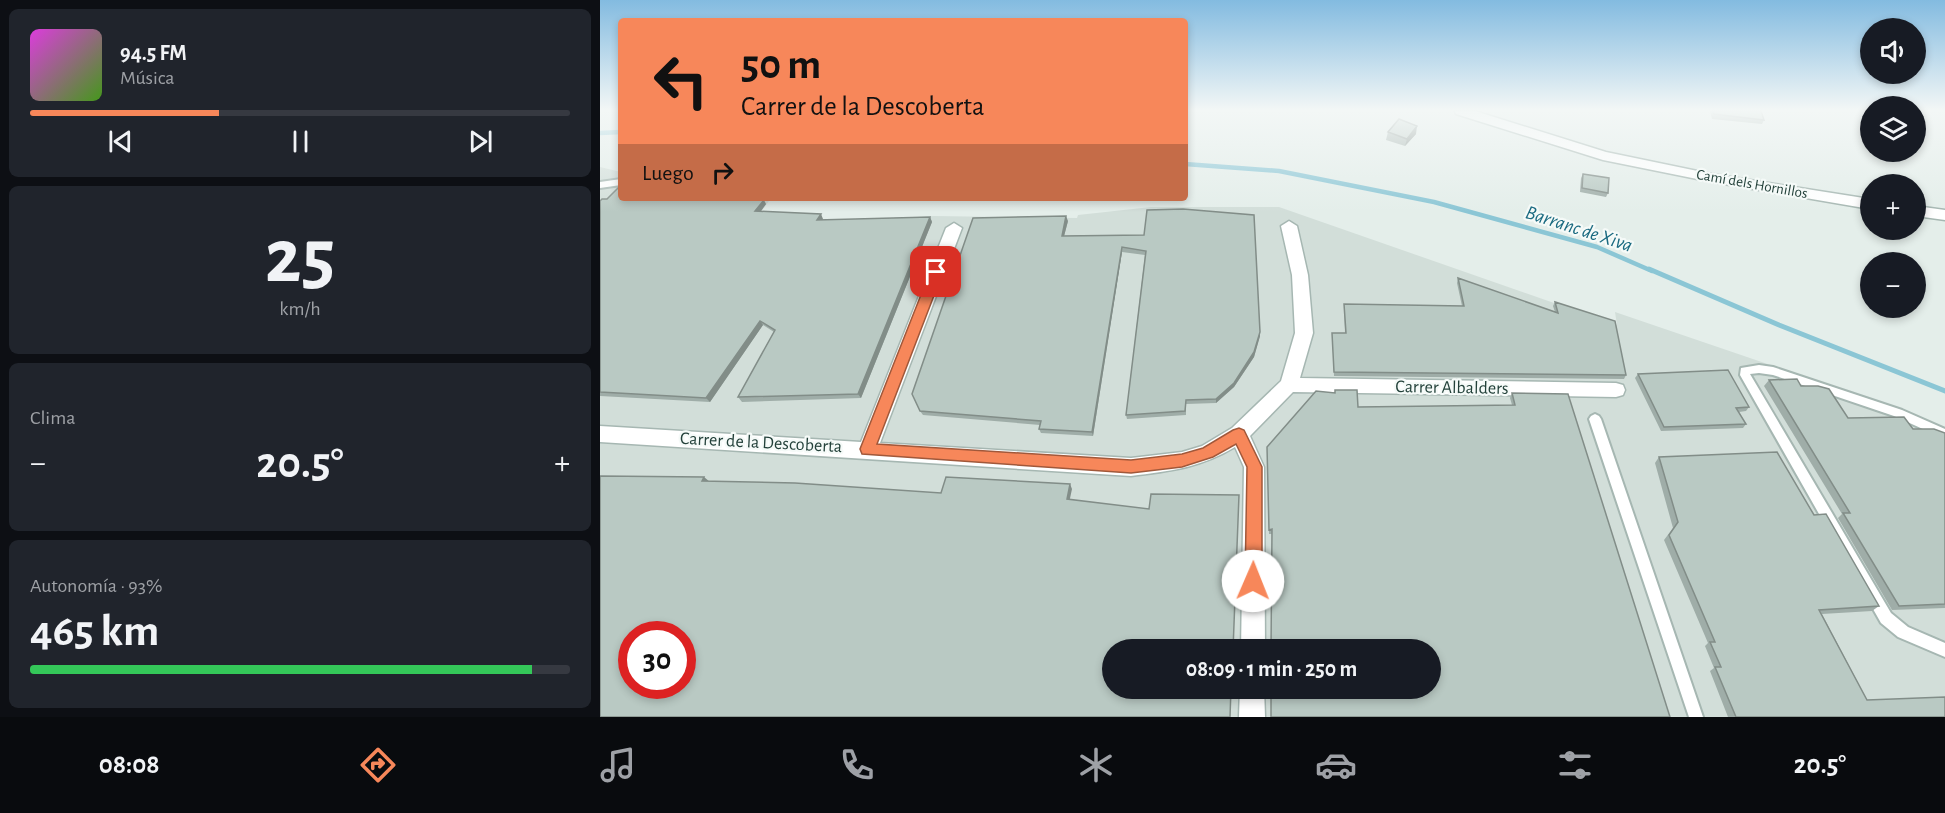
<!DOCTYPE html>
<html lang="es">
<head>
<meta charset="utf-8">
<style>
  :root { --surface:#171b24; --page:#20242c; --text:#f1f3f6; --muted:#9ea1a6; --line:#363941; --accent:#f7875a }
  body { margin:0; font-family:"Alegreya Sans",sans-serif; background:var(--page); color:var(--text); height:100vh; display:flex; flex-direction:column; font-size:22px; white-space:nowrap }
  * { box-sizing:border-box; margin:0 }
  p { font-size:20px; color:var(--muted) }
  .icon { flex:none; width:33px; height:33px; fill:none; stroke:currentColor; stroke-width:2; stroke-linecap:round; stroke-linejoin:round }
  .map { position:relative; flex:1; overflow:hidden }
  .drawer { display:flex; flex-direction:column; gap:9px; padding:9px; background:#0d0f14; width:600px }
  .drawer>* { flex:none }
  .top-card { position:absolute; left:18px; top:18px; width:570px; height:183px; border-radius:6px; box-shadow:0 3px 9px #0003; background:#f7875a; color:#111; overflow:hidden }
  .buttons { position:absolute; left:1260px; top:18px; display:grid; gap:12px }
  .buttons a { display:grid; place-items:center; width:66px; height:66px; border-radius:50%; background:var(--surface); box-shadow:0 3px 9px #0003; font-size:30px }
  .speed { position:absolute; left:18px; top:621px; display:flex; gap:12px; font-size:30px; font-weight:700; text-align:center }
  .speed>* { display:grid; place-content:center; width:78px; height:78px; border-radius:50%; background:var(--surface); box-shadow:0 3px 9px #0003; line-height:1 }
  .speed .limit { border:9px solid #d22; background:#fff; color:#111 }
  .pin { position:absolute; display:grid; place-items:center; width:51px; height:51px; color:#fff; margin:-26px; border-radius:12px; box-shadow:0 3px 9px #0006 }
  .me { position:absolute; width:66px; margin:-33px; rotate:1deg; stroke-linejoin:round; filter:drop-shadow(0 0 4px #0008) }
  .turn { display:flex; align-items:center; gap:21px; height:126px; padding:0 24px; font-size:27px }
  .turn .icon { width:78px; height:78px; stroke-width:2.5 }
  .turn b { display:block; font-size:42px; line-height:51px }
  .then { display:flex; align-items:center; height:57px; padding:0 24px; background:#0003; gap:12px; font-size:22px }
  .big { font-size:45px; font-weight:700; line-height:1.1 }
  .drawer .tile { flex:1; display:flex; flex-direction:column; justify-content:center; gap:9px; min-width:0; padding:0 21px; border-radius:9px; background:var(--page) }
  .drawer .dial { align-items:center; gap:0 }
  .dial b { font-size:78px; line-height:1 }
  .song { display:flex; align-items:center; gap:18px }
  .cover { width:72px; height:72px; border-radius:9px; background:linear-gradient(135deg,hsl(300 70% 55%),hsl(100 70% 35%)) }
  .played { height:6px; border-radius:3px; background:linear-gradient(90deg,var(--accent) 35%,var(--line) 35%) }
  .keys { display:flex; justify-content:space-around; direction:ltr }
  .heat { display:flex; justify-content:space-between; align-items:center; font-size:33px; direction:ltr }
  .charge { height:9px; border-radius:4px; background:linear-gradient(90deg,#34c759 93%,var(--line) 0) }
  .trip { position:absolute; left:502px; top:639px; width:339px; height:60px; border-radius:30px; background:var(--surface); box-shadow:0 3px 9px #0003; font-weight:700; line-height:60px; text-align:center }
  .tab-bar { display:flex; height:96px; justify-content:space-around; align-items:center; background:#090b0e; color:var(--muted) }
  .tab-bar .icon { width:42px; height:42px }
  .tab-bar .current { color:var(--accent) }
  .tab-bar b { font-size:27px; color:var(--text) }
  main { display:flex; flex:1; min-height:0 }
  .map>svg:first-child { display:block }
  .built { fill:#d2ded9; fill-rule:evenodd }
  .lines { fill:none; stroke-linecap:round; stroke-linejoin:round }
  .stream-far1 { stroke:#8bc6d5; stroke-width:4.5 }
  .stream { stroke:#8bc6d5; stroke-width:5 }
  .lane-casing { stroke:#a6b7b2; stroke-width:4 }
  .street-casing { stroke:#a6b7b2; stroke-width:3 }
  .lane { fill:#fff; fill-rule:evenodd }
  .street { fill:#fff; fill-rule:evenodd }
  .wall { fill:#9fada8 }
  .shaded-wall { fill:#828d88 }
  .building { fill:#b9c9c3; stroke:#828d88; stroke-width:1.5; fill-rule:evenodd }
  .route { fill:#f7875a; stroke:#a1583a; stroke-width:1.5 }
  .labels { text-anchor:middle; dominant-baseline:central; stroke-width:4.5; stroke-linejoin:round; paint-order:stroke }
  .far-street-label { font-size:15px; fill:#23413a; stroke:#f5faf8 }
  .street-label { font-size:18px; fill:#23413a; stroke:#f5faf8 }
  .water-label { font-size:20px; font-style:italic; fill:#1a6a80; stroke:#f5faf8 }
</style>
</head>
<body>
<main>
<section class="drawer">
<div class="tile">
<div class="song"><i class="cover"></i><div><b>94.5 FM</b><p>Música</p></div></div>
<div class="played"></div>
<div class="keys"><svg class="icon" aria-label="previous" viewBox="0 0 24 24"><path d="M18 5L8 12l10 7zM5 5v14"/></svg><svg class="icon" aria-label="pause" viewBox="0 0 24 24"><path d="M8 5v14M16 5v14"/></svg><svg class="icon" aria-label="next" viewBox="0 0 24 24"><path d="M6 5l10 7-10 7zM19 5v14"/></svg></div>
</div>
<div class="tile dial"><b>25</b><p>km/h</p></div>
<div class="tile"><p>Clima</p>
<div class="heat"><a>−</a><b class="big">20.5°</b><a>+</a></div>
</div>
<div class="tile"><p>Autonomía · 93%</p><b class="big">465 km</b><div class="charge"></div></div>
</section>
<div class="map">
<svg width="1345" height="717" viewBox="0 0 1345 717">
  <rect width="100%" height="100%" fill="#e4eeea"/>
  <path class="built" d="M0 167 21 172V198H171L159 215 223 219H284L334 216 477 218 478 215 551 207H679L1017 325 1015 312 1300 409 1345 429V717H0ZM32 634H82V686H32ZM513 650H831V688H513Z"/>
  <g class="lines">
    <path class="stream-far1" d="M0 133 21 132
      M585 164 679 171 834 202 997 247 1052 271"/>
    <path class="stream" d="M1049 269 1179 325 1345 391"/>
    <defs>
      <path id="lane" d="M21 179V185L0 188V182Z
        M1159 365 1173 367 1302 410 1345 429V439L1294 416 1173 375 1159 373 1150 374 1291 613 1308 627 1345 643V657L1298 637 1281 623 1140 375 1141 368Z
        M995 414 999 416 1001 419 1103 717H1089L989 419 991 416Z"/>
      <path id="street" d="M855 111H875L1006 152 1112 174 1270 199V209L1112 182 1003 160 856 114Z
        M1316 206 1345 210V220L1316 216Z
        M689 221 697 226 708 275 713 333 700 378 1016 383 1023 385 1025 390 1023 395 1016 397 693 392 650 436 664 467 665 650H641L644 467 635 447C600 468 570 471 531 476L0 442V426L261 442 346 228 354 223 362 228 280 443 531 458 582 452 602 446 632 428 681 381 695 333 692 275 681 226Z
        M640 688H664L665 717H639Z"/>
    </defs>
    <use href="#lane" class="lane-casing"/>
    <use href="#street" class="street-casing"/>
    <use href="#lane" class="lane"/>
    <use href="#street" class="street"/>
  </g>
  <path class="wall" d="M1110 111H1161L1164 120 1162 124 1112 119Z
    M788 132 816 134 805 146 786 140Z
    M983 174 1008 193 1006 197 980 192 981 178Z
    M21 198 166 204 161 211 223 219 222 220 330 217 332 222 261 398 142 402 138 397 174 332 163 325 110 402 0 396V201Z
    M468 221 464 236 544 235 660 336 654 357 634 387 616 403 586 404V415L527 419 526 415 545 255 522 252 493 436 441 433 439 429 440 425 323 415 320 411Z
    M858 278 955 312 953 306 955 302 1026 375 1024 379 734 376 732 333H745L744 304 862 306 857 283Z
    M1038 374 1149 407 1146 411 1139 412 1146 424 1143 428 1061 431 1035 378Z
    M1169 380 1201 386 1248 418 1313 429 1345 433V608L1292 610 1238 518 1242 514 1164 386Z
    M912 393 968 394 672 534H669L667 447 758 407 912 405 910 398Z
    M1059 457 1214 515 1279 606 1272 611 1222 614 1267 700 1345 717H1128L1110 671 1114 668 1105 646 1108 643 1064 540 1073 528 1055 463Z"/>
  <path class="shaded-wall" d="M817 126 816 134 805 146 807 139Z
    M164 200 166 204 158 215 155 211Z
    M221 214 223 219 220 224 217 220Z
    M466 216 468 221 463 240 462 236Z
    M330 217 332 222 261 398 258 394Z
    M522 247V252L493 436 492 432Z
    M160 321 163 325 110 402 106 398Z
    M660 332V336L654 357 634 387 616 403V399Z
    M104 477 110 482 102 481Z
    M470 484 472 489 469 503 467 499Z"/>
  <path class="building" d="M1113 111H1161L1164 120 1114 114Z
    M799 119 817 126 807 139 788 132Z
    M983 174 1009 178 1008 193 982 188Z
    M21 185V198H124L164 200 155 211 221 214 217 220 330 217 258 394 138 397 175 330 160 321 106 398 0 392V201L2 199H7Z
    M583 209 654 215 660 332 654 352 634 383 616 399 586 400 585 411 526 415 546 251 522 247 492 432 439 429 441 421 320 411 312 394 373 218 466 216 462 236 544 235 547 210Z
    M858 278 958 313 955 302 1015 321 1026 375 734 372 732 333H746L744 304 864 306Z
    M1128 370 1149 407 1136 408 1146 424 1064 427 1038 374Z
    M1197 379 1201 386H1218L1229 389 1248 418 1304 417 1313 429H1334L1345 433V604L1299 606 1243 513H1250L1169 380Z
    M735 390H757L758 407 915 405 912 393 968 394 1070 717H671V688H831V650H671L672 529 669 530 667 447 716 391 735 393Z
    M1177 452 1214 515 1226 514 1279 606 1219 610 1267 700 1345 697V717H1136L1115 667H1121L1110 642H1115L1069 535 1078 522 1059 457Z
    M0 476 104 477 102 481 195 483 341 493 346 477 470 484 467 499 549 509 551 494 639 495 633 650H513V688H631L630 717H0ZM32 634H82V686H32Z"/>
  <linearGradient id="sky" x2="0" y2="1"><stop stop-color="#83bbe0"/><stop offset="0.52" stop-color="#f3f7f6"/><stop offset="1" stop-color="#f3f7f6" stop-opacity="0"/></linearGradient>
  <rect width="1345" height="212" fill="url(#sky)"/>
  <path class="route" d="M336 268 343 272 277 444 531 460 582 454 603 448 633 430 639 428 644 430 662 467V581L659 587 653 589 647 587 645 581 647 467 636 444 613 457 582 467 531 473 262 454 260 449 330 272Z"/>
  <g class="labels">
    <g class="far-street-label">
      <text transform="translate(1152 184) rotate(10)">Camí dels Hornillos</text>
    </g>
    <g class="street-label">
      <text transform="translate(852 388) rotate(1)">Carrer Albalders</text>
      <text transform="translate(161 443) rotate(3)">Carrer de la Descoberta</text>
    </g>
    <g class="water-label">
      <text transform="translate(979 229) rotate(18)">Barranc de Xiva</text>
    </g>
  </g>
</svg>
<div class="buttons">
<a><svg class="icon" aria-label="sound" viewBox="0 0 24 24"><path d="M4 9h4l5-4v14l-5-4H4zM17 9q2 3 0 6"/></svg></a>
<a><svg class="icon" aria-label="layers" viewBox="0 0 24 24"><path d="M12 4l9 5-9 5-9-5zM3 14l9 5 9-5"/></svg></a>
<a>+</a>
<a>−</a>
</div>
<div class="speed"><div class="limit">30</div></div>
<div class="pin" style="left:336px;top:272px;background:#d93025"><svg class="icon" aria-label="arrive" viewBox="0 0 24 24"><path d="M6 21V4h12l-3 4 3 4H6"/></svg></div>
<svg class="me" style="left:653px;top:581px" viewBox="-20 -20 40 40"><circle r="19" fill="#fff"/><path d="M0-13L10 11 0 6-10 11z" fill="#f7875a"/></svg>
<div class="trip">08:09 · 1 min · 250 m</div>
<div class="top-card">
<div class="turn"><svg class="icon" aria-label="left" viewBox="0 0 24 24"><path d="M17 20v-9H6M10 6l-5 5 5 5"/></svg><div><b>50 m</b>Carrer de la Descoberta</div></div>
<div class="then">Luego<svg class="icon" aria-label="right" viewBox="0 0 24 24"><path d="M7 20v-9h11M14 6l5 5-5 5"/></svg></div>
</div>
</div>
</main>
<nav class="tab-bar">
<b>08:08</b>
<svg class="icon current" aria-label="directions" viewBox="0 0 24 24"><path d="M12 3l9 9-9 9-9-9zM9 14v-3h6M13 9l2 2-2 2"/></svg>
<svg class="icon" aria-label="music" viewBox="0 0 24 24"><path d="M9 18V5l10-2v13"/><circle cx="6" cy="18" r="3"/><circle cx="16" cy="16" r="3"/></svg>
<svg class="icon" aria-label="phone" viewBox="0 0 24 24"><path d="M5 4h4l2 5-3 2q2 4 5 5l2-3 5 2v4C11 20 4 13 5 4z"/></svg>
<svg class="icon" aria-label="climate" viewBox="0 0 24 24"><path d="M12 3v18M4 7l16 10M4 17L20 7"/></svg>
<svg class="icon" aria-label="car" viewBox="0 0 24 24"><path d="M5 17H2v-5l4-1 3-4h7l3 4 3 1v5h-3M9 17h6M6 11h13"/><circle cx="7" cy="17" r="2"/><circle cx="17" cy="17" r="2"/></svg>
<svg class="icon" aria-label="filters" viewBox="0 0 24 24"><path d="M4 7h16M4 17h16"/><circle cx="9" cy="7" r="2"/><circle cx="15" cy="17" r="2"/></svg>
<b>20.5°</b>
</nav>
</body>
</html>
